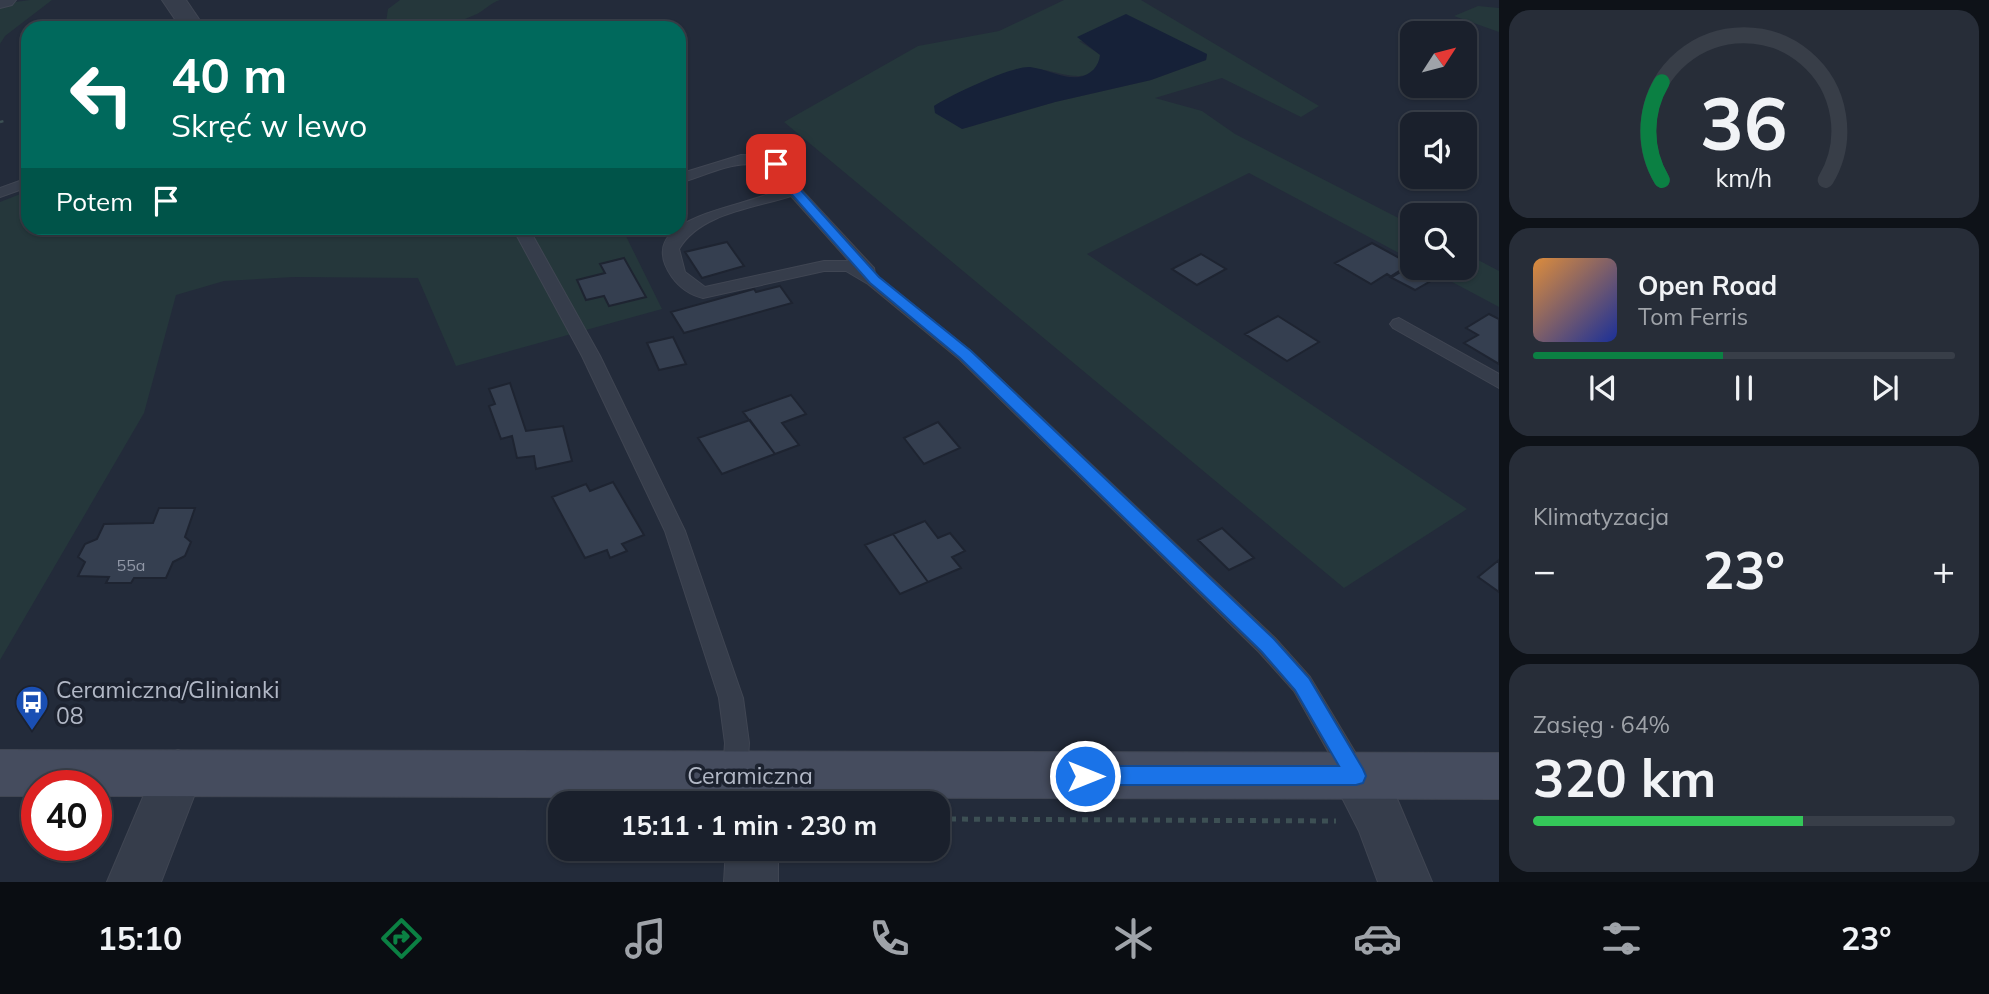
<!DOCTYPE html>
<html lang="pl">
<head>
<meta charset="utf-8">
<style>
  :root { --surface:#1a202c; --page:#272d38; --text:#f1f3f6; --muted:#9fa3a9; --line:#383e48; --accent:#0b8043 }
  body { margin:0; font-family:Mulish,sans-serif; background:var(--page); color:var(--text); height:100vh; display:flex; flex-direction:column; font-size:26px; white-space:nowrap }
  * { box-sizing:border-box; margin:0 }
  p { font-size:23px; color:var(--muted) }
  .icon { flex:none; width:38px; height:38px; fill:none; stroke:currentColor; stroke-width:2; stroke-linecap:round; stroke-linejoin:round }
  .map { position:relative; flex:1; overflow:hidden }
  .panel { display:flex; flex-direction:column; gap:10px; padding:10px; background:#0e1218; width:490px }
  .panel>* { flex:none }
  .guide { position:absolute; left:21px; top:21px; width:665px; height:214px; border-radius:21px; box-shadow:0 2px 5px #0004,0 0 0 2px var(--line); background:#00695c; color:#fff; overflow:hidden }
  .needle { width:46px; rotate:54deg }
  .fabs { position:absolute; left:1400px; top:21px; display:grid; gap:14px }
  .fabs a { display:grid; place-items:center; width:77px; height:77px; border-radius:14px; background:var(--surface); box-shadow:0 2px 5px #0004,0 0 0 2px var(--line); font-size:35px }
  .speed { position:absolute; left:21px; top:770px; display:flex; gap:14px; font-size:35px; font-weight:700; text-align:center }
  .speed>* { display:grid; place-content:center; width:91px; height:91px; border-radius:50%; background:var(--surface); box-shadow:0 2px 5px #0004,0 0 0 2px var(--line); line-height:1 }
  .speed .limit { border:10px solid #d22; background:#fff; color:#111 }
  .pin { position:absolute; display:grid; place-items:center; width:60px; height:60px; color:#fff; margin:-30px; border-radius:14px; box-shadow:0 4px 10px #0006 }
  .me { position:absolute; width:77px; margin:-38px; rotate:90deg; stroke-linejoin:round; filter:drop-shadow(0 0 5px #0008) }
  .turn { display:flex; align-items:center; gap:24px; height:147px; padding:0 35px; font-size:32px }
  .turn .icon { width:91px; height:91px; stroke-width:2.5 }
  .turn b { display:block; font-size:49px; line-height:60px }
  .then { display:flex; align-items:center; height:66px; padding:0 35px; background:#0003; gap:14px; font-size:26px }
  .big { font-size:52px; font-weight:700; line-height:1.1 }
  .panel .tile { flex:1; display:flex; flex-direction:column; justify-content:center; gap:10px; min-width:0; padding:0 24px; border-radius:21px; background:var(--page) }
  .panel .dial { align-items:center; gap:0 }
  .dial svg { height:182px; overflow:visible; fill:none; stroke:var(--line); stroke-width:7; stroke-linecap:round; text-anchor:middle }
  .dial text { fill:var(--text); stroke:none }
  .song { display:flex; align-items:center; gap:21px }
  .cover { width:84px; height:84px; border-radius:10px; background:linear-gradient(135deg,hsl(30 70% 55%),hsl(230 70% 35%)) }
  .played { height:7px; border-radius:4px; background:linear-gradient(90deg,var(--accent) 45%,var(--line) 45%) }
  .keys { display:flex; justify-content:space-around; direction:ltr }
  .heat { display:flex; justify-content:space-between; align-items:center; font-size:38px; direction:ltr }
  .charge { height:10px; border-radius:5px; background:linear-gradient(90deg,#34c759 64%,var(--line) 0) }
  .trip { position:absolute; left:548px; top:791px; width:402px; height:70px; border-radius:21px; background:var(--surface); box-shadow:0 2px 5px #0004,0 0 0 2px var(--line); font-weight:700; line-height:70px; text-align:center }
  .dock { display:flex; height:112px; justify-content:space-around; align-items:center; background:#0a0d12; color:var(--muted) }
  .dock .icon { width:49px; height:49px }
  .dock .current { color:var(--accent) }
  .dock b { font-size:32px; color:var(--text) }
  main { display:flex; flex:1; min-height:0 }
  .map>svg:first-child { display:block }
  .green { fill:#25373b; fill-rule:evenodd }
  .water { fill:#162138 }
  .building { fill:#353f50; stroke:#1e2431; stroke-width:2 }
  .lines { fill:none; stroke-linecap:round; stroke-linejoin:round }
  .lane-casing { stroke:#404653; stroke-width:2 }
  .street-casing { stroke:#404653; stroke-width:2 }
  .secondary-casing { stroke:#404653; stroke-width:2 }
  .path-far1 { stroke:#3d5054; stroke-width:2.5; stroke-dasharray:3.5 3.5; stroke-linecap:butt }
  .path { stroke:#3d5054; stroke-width:5; stroke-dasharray:6 6; stroke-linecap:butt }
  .lane { fill:#363d4b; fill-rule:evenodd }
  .street { fill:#363d4b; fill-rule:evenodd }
  .secondary { fill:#454c5e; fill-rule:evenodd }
  .route { fill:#1a73e8; stroke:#114b97; stroke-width:2 }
  .labels { text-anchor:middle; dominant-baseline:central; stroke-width:7; stroke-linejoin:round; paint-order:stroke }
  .number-label { font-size:16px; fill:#9198a7 }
  .near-poi-label { font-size:23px; fill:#b2b8c6; stroke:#1c222f; text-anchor:start }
  .near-street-label { font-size:23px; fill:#b2b8c6; stroke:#1c222f }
</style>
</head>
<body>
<main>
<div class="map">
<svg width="1499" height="882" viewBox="0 0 1499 882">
  <rect width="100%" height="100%" fill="#232b3a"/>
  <path class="green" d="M30 0H52L5 36 0 44V4Z
    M400 0H500C490 3 485 10 477 14 443 29 426 28 390 28L386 22 388 9Z
    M1064 0H1141L1319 106 1301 117 1222 78 1155 98 1202 111 1235 134 1412 225V260L1249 173 1087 254 1467 509 1344 588 784 122 918 46 999 31ZM1079 41 1207 55 1206 60 1151 80 1055 102 962 129 984 83C1001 76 1019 67 1037 69 1058 70 1095 91 1101 55Z
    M1478 6 1499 8V32L1454 16Z
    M28 191V228H622L662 309 456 366 418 278 294 277 224 281 176 295 144 413 0 660V202Z
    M1465 253 1499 271V307L1426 268H1465Z"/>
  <path class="water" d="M1126 14 1207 54 1206 60 1151 80 1055 102 962 129 935 113 934 106C949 96 1014 65 1030 67 1046 69 1063 79 1079 77 1091 75 1099 66 1100 55L1077 37Z"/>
  <path class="building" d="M727 242 744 266 702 278 685 252Z
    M1372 243 1412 265 1392 277 1387 274 1371 284 1335 263Z
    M1201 254 1226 269 1197 285 1172 269Z
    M624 258 646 297 609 306 604 296 586 300 577 280 605 273 600 264Z
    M1404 268H1405L1429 282 1415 290 1390 277Z
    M780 286 792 303 684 333 671 312 754 289 756 292Z
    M1489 314 1499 319V364L1464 343 1478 335 1466 328Z
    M1278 316 1319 342 1287 361 1245 334Z
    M673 337 686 364 659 370 647 343Z
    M510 383 526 431 563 426 572 461 536 469 534 456 517 458 512 436 501 439 489 406 495 404 489 389Z
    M791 395 806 414 782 423 799 445 775 454 743 412Z
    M750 420 775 454 722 474 698 438Z
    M938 422 960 448 924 464 904 438Z
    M613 482 644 535 622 544 627 551 610 558 607 550 585 558 552 497 586 484 590 491Z
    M159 508H195L185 537 191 542 185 556 173 562 166 578H134L131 583H106L109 577 78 576 85 562 78 557 85 544 97 539 104 524 153 523Z
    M925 521 938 538 950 533 965 551 952 557 961 568 928 582 893 534Z
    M1222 528 1254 558 1229 570 1198 540Z
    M893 534 928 582 900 594 865 545Z
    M1499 560V592L1478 577Z"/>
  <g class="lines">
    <defs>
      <path id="lane" d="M741 155C768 155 784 161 797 185L874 268 875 274 971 351 1275 638 1310 677 1364 767 1367 775 1364 783 1355 787 1346 783 1294 691 1259 652 959 359 868 284 846 271H824L703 298C690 295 680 288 672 277 627 212 759 208 783 186 759 144 714 174 679 183V174ZM791 196 849 261H824L705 287 685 272 679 249C700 213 755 208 791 196Z
        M28 178V187L0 197V188Z
        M518 228H533V236L600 356 685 531 743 698 749 743 747 774 744 782 735 786 726 782 723 774 725 743 719 698 665 531 582 356 517 236Z
        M1399 318 1499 374V388L1393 328 1390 324 1393 320Z"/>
      <path id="street" d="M0 0H16L12 5 0 8Z
        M162 0H186L205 28H181Z
        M178 750 196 757 203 773 161 882H107L160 757Z
        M751 752 769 759 776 775 777 803H727L726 775 733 759Z
        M1356 753 1374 759 1398 801 1432 882H1378L1359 831 1331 776 1338 759Z
        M726 849H778V882H724Z"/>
      <path id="secondary" d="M0 750 1499 753V799L96 796V786H37V796H0Z"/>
    </defs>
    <use href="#lane" class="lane-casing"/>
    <use href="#street" class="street-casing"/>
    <use href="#secondary" class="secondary-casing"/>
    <path class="path-far1" d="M0 122 4 121"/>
    <path class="path" d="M938 819 1336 821"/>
    <use href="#lane" class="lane"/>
    <use href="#street" class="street"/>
    <use href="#secondary" class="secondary"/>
  </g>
  <path class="route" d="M772 161H780L791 172 797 186 879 277 971 351 1274 639 1309 678 1363 769 1366 776 1363 783 1356 785H1085L1078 782 1074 776 1078 769 1085 766H1339L1295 690 1261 651 960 358 870 283 787 189 781 175 770 164Z"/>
  <defs>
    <symbol id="bus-pin" viewBox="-11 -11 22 30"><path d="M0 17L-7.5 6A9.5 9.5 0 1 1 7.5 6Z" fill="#1a4fb4" stroke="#1c222f"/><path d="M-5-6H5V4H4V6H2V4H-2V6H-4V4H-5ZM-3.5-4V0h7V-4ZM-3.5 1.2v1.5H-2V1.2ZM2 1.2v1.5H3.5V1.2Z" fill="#fff"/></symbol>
  </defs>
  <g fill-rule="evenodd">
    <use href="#bus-pin" x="13" y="683" width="38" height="52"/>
  </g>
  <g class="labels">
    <g class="number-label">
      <text x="131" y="565">55a</text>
    </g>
    <g class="near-poi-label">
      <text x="56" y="689">Ceramiczna/Glinianki<tspan x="56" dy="26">08</tspan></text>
    </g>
    <g class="near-street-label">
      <text x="750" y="775">Ceramiczna</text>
    </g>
  </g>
</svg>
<div class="fabs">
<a><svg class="needle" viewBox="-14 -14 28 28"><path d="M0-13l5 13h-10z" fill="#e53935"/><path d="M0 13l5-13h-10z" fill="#9fa3a9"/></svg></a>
<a><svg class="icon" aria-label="sound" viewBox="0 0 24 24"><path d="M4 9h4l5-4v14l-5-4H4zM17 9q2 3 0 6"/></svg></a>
<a><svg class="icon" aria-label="search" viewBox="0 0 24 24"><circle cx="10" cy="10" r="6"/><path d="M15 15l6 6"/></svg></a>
</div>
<div class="speed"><div class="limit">40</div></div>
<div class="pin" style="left:776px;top:164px;background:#d93025"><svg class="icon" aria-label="arrive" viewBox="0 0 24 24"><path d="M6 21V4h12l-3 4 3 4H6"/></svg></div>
<svg class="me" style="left:1085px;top:776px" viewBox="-20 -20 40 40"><circle r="17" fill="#1a73e8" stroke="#fff" stroke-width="3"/><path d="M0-11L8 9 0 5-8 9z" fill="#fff"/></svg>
<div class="trip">15:11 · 1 min · 230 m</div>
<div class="guide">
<div class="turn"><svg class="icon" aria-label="left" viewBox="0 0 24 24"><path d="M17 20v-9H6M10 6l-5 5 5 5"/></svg><div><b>40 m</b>Skręć w lewo</div></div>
<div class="then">Potem<svg class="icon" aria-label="arrive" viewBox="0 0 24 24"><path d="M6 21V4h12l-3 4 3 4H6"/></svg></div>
</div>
</div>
<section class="panel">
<div class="tile dial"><svg viewBox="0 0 100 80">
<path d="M14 69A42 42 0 1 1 86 69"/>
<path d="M14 69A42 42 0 0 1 14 26" stroke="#0b8043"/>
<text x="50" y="56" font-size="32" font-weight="700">36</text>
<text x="50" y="72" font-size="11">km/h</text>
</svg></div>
<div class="tile">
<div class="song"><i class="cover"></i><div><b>Open Road</b><p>Tom Ferris</p></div></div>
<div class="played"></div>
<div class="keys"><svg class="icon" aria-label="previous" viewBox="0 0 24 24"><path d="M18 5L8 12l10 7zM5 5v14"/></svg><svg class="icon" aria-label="pause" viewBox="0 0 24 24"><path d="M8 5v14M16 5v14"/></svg><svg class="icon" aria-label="next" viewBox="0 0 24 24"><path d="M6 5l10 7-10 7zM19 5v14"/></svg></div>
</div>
<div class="tile"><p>Klimatyzacja</p>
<div class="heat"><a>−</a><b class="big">23°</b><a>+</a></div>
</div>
<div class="tile"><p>Zasięg · 64%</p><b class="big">320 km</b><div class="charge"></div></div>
</section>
</main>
<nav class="dock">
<b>15:10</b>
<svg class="icon current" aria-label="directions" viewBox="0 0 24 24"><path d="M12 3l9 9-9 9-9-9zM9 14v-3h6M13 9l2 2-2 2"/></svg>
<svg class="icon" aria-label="music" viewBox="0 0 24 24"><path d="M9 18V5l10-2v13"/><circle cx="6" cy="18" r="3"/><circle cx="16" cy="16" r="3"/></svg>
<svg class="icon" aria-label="phone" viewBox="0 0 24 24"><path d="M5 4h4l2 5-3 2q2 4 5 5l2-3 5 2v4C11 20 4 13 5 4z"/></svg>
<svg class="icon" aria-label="climate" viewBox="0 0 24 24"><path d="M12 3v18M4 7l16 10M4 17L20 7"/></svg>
<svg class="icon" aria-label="car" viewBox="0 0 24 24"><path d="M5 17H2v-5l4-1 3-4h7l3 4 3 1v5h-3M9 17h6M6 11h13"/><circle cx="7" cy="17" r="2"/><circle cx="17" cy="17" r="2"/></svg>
<svg class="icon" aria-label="filters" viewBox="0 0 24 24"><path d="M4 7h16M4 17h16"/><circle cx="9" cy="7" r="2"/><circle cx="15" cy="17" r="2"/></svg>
<b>23°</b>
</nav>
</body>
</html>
